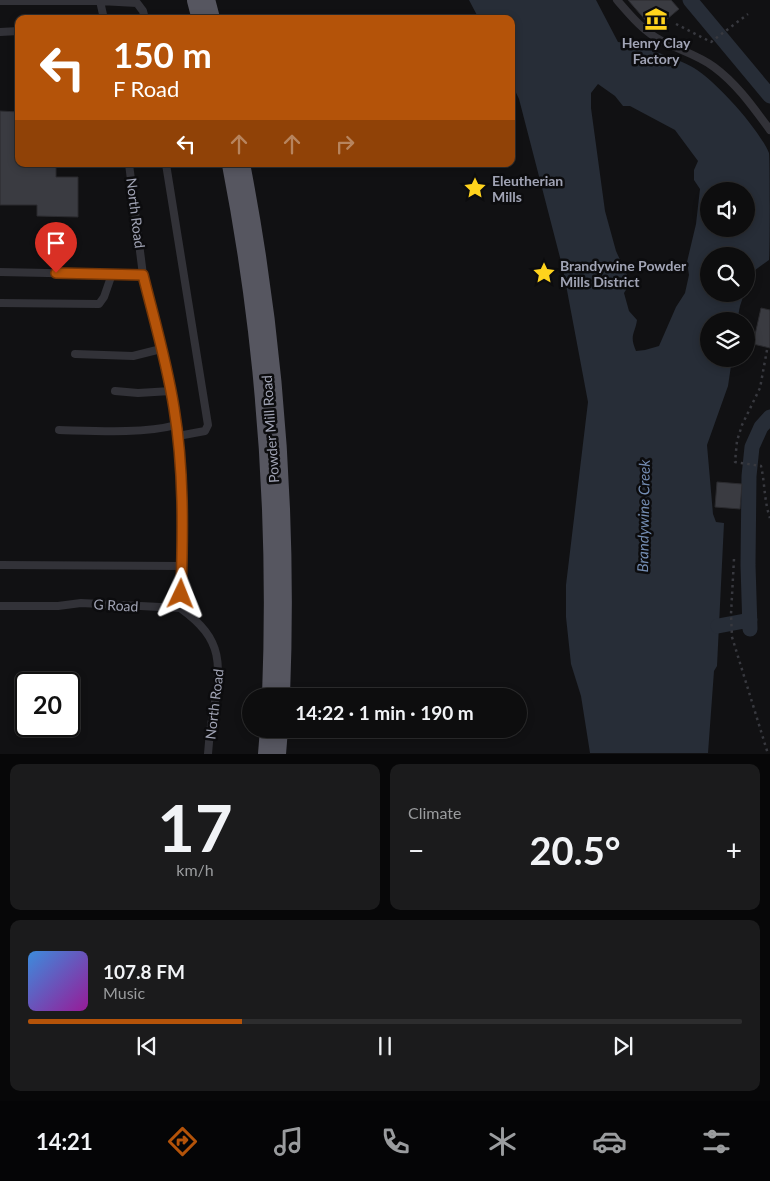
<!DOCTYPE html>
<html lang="en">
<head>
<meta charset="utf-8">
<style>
  :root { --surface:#0d0d0e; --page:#1b1b1c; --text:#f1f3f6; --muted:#9a9c9e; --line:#2d2d2e; --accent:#b45309 }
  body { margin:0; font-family:Lato,sans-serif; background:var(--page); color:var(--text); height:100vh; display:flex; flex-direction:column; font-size:19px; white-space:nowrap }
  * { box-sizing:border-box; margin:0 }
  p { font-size:16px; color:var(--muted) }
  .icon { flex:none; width:28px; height:28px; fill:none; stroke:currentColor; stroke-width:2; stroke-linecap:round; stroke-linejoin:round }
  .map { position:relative; height:754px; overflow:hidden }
  .details { display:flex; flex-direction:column; gap:10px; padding:10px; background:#070708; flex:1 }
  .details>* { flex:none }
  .guide { position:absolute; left:15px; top:15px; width:500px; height:152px; border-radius:10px; box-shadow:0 2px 8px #0003,0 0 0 1px var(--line); background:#b45309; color:#fff; overflow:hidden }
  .fabs { position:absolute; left:700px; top:182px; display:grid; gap:10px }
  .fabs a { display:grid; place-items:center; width:55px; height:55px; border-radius:50%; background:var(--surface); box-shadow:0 2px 8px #0003,0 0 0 1px var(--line); font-size:25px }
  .speed { position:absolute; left:15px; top:672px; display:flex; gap:10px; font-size:25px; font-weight:700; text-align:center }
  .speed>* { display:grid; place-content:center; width:65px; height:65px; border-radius:50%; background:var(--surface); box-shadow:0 2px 8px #0003,0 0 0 1px var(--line); line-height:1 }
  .speed .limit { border:2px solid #111; border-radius:8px; background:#fff; color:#111 }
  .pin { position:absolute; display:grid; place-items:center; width:42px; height:42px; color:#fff; margin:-51px -21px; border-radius:50% 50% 50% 0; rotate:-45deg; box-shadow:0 0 5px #0007 }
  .pin .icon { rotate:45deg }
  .me { position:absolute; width:55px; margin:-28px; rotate:2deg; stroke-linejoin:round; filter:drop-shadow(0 0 4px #0008) }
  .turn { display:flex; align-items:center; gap:18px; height:105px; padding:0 15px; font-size:22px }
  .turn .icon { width:65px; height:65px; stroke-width:2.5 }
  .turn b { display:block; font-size:35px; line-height:42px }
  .lanes { display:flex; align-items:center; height:48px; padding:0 15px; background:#0003; justify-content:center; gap:25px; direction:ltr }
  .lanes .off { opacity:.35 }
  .big { font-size:38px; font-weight:700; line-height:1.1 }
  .details .tile { flex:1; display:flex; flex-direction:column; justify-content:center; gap:8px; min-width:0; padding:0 18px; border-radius:10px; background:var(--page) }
  .details .dial { align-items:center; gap:0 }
  .dial b { font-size:65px; line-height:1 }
  .song { display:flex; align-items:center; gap:15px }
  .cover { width:60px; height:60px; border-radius:8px; background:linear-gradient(135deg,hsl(210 70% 55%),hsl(300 70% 35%)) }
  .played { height:5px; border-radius:2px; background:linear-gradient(90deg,var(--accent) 30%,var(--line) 30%) }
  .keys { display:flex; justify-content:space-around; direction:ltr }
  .heat { display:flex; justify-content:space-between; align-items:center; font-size:28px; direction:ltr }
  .details .tiles { flex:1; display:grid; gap:10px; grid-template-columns:1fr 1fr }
  .tile:last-child { grid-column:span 2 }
  .trip { position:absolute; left:242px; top:688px; width:285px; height:50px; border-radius:25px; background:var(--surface); box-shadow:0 2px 8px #0003,0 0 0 1px var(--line); font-weight:700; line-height:50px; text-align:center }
  .tabs { display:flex; height:80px; justify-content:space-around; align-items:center; background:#050506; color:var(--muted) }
  .tabs .icon { width:35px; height:35px }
  .tabs .on { color:var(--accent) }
  .tabs b { font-size:22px; color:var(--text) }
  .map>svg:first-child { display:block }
  .water { fill:#272d37; fill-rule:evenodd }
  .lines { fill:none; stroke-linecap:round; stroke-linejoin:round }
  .canal { stroke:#272d37; stroke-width:15 }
  .building { fill:#3a3b41; stroke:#2b2b2f }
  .path { stroke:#38393f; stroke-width:2.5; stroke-dasharray:2.5 4; stroke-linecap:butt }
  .service { stroke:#323238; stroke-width:8 }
  .trunk { stroke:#565660; stroke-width:28 }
  .route-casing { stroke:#753606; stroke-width:12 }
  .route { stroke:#b45309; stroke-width:9 }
  .labels { text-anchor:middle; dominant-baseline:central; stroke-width:5; stroke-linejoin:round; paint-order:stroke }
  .poi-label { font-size:14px; font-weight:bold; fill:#a1a4b5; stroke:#0c0c0e; text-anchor:start }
  .street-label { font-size:14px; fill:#a1a4b5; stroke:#0c0c0e }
  .water-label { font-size:15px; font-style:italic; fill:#748db3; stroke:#0c0c0e }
</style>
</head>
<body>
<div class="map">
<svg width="770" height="754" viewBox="0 0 770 754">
  <rect width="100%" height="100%" fill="#111113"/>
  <path class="water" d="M469 0H596L618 42C636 44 677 58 694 68 716 81 759 129 769 153 770 160 770 250 769 260L751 273 746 287V256H709V294H744L740 306 737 321H709V359H732L728 386 707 445 713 514 716 522 724 523 717 666 714 671 708 753H590L581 696 571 664 566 617V585L588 402 563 269 519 99 511 82V19H479ZM598 84 615 96 623 106H630L675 130 698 161 694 170V180L700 189 696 224 687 262 689 275 685 293 676 307 659 346 645 350 636 351C629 335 635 334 637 320L629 311 624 293 629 285 627 275 616 251 605 211 591 108V93ZM709 191H746V229H709Z"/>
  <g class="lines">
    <path class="canal" d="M690 0 770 96
      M718 626 750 620
      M750 629 748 565 749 476 752 447 761 427 770 417"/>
  </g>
  <path class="building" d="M628 0H671L679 9 654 30Z
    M0 111 19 112V164H56V177H78V217L37 216V205H0Z
    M761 308 770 310V348L753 344Z
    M717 482 742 484 740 509 715 507Z"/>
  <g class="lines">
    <path class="path" d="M676 24 711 42 748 14
      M767 350 760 388 742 425 737 441 735 462 761 466C765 483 764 501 770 518
      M734 559 731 614 732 637 768 754"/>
    <path class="service" d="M617 0C630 15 644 32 662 41 679 50 698 55 714 67 737 84 753 107 770 130
      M0 1H100L104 19
      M100 1 137 3 143 11 145 19
      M0 32 19 31
      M129 164 143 275 171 391 179 444 182 476 180 608C225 640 221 665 213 715 210 727 209 741 208 754
      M166 164 208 425 205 431 178 436
      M0 272 143 275
      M0 303 99 304 104 297 112 274
      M75 354 133 356 161 349
      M115 391 138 393 171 391
      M59 430C95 431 143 434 176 425
      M0 565 182 566
      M0 606H58L81 603 180 608"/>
    <path class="trunk" d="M201 0 206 19
      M236 164C270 339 283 518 276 696
      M272 754 274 729"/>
  </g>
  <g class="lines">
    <defs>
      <path id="route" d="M56 273 143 275C154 319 167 363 174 408 184 469 183 532 181 594"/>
    </defs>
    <use href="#route" class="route-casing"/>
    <use href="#route" class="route"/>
  </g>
  <defs>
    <symbol id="museum-bare" viewBox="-9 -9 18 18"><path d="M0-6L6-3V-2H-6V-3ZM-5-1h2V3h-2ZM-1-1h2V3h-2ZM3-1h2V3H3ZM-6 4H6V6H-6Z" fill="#ffd31d" stroke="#0c0c0e" stroke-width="2.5" paint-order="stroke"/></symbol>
    <symbol id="sight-bare" viewBox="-9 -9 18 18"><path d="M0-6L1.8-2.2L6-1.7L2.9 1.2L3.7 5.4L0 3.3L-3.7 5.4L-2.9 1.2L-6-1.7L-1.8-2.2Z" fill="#ffd31d" stroke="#0c0c0e" stroke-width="2.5" paint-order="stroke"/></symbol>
  </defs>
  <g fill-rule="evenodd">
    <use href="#museum-bare" x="640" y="3" width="32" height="32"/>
    <use href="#sight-bare" x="459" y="172" width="32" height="32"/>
    <use href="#sight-bare" x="528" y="257" width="32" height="32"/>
  </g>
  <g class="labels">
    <g class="poi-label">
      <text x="656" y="42" text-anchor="middle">Henry Clay<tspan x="656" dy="16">Factory</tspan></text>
      <text x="492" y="180">Eleutherian<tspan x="492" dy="16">Mills</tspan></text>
      <text x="560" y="265">Brandywine Powder<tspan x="560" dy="16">Mills District</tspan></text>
    </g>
    <g class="street-label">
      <text transform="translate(136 213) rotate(83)">North Road</text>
      <text transform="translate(270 429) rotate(-94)">Powder Mill Road</text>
      <text transform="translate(116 605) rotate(3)">G Road</text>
      <text transform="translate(214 704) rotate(-83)">North Road</text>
    </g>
    <g class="water-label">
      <text transform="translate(643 516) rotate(-89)">Brandywine Creek</text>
    </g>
  </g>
</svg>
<div class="fabs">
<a><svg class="icon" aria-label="sound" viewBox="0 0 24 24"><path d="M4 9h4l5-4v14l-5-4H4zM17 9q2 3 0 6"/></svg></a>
<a><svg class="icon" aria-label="search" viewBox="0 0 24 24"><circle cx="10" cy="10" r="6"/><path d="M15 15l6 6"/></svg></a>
<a><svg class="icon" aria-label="layers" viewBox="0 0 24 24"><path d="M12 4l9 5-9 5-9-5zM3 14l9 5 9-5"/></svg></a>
</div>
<div class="speed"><div class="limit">20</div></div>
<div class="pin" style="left:56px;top:273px;background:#d93025"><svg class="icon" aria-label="arrive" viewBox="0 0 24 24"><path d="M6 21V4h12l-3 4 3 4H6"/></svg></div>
<svg class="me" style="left:181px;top:594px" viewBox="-20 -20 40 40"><path d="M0-17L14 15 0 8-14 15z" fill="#b45309" stroke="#fff" stroke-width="4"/></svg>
<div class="trip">14:22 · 1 min · 190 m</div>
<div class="guide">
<div class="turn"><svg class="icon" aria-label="left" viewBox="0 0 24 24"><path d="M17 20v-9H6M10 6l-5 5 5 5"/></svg><div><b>150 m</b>F Road</div></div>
<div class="lanes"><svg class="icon" aria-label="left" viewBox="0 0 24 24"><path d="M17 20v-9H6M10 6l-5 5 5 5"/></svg><svg class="icon off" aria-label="ahead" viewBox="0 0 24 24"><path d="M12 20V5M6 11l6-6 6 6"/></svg><svg class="icon off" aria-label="ahead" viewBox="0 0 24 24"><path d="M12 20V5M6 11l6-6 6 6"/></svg><svg class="icon off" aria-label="right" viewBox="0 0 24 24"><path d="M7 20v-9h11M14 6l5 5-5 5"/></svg></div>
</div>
</div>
<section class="details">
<div class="tiles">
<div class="tile dial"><b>17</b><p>km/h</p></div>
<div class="tile"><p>Climate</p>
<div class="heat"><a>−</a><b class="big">20.5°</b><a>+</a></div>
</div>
<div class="tile">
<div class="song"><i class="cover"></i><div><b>107.8 FM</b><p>Music</p></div></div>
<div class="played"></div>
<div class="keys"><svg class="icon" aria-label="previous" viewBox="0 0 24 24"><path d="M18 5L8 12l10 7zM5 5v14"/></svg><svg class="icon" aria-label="pause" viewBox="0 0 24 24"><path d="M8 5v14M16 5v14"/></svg><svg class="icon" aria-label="next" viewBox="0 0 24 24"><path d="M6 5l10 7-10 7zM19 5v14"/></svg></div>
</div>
</div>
</section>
<nav class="tabs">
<b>14:21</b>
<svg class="icon on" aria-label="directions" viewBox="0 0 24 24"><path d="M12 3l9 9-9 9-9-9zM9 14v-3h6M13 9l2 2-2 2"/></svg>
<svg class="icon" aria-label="music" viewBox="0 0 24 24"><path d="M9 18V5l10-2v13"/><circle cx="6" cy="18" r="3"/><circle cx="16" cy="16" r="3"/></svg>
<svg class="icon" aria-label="phone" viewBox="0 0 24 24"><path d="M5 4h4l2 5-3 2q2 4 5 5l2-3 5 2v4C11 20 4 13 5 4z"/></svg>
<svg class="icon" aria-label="climate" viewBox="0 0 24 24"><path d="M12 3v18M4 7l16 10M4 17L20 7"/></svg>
<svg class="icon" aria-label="car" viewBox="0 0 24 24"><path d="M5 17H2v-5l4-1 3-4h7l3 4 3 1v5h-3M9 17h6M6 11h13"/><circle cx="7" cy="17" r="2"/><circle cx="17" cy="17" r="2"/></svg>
<svg class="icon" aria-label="filters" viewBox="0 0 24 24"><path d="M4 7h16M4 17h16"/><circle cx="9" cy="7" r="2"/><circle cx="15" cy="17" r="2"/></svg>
</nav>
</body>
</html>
